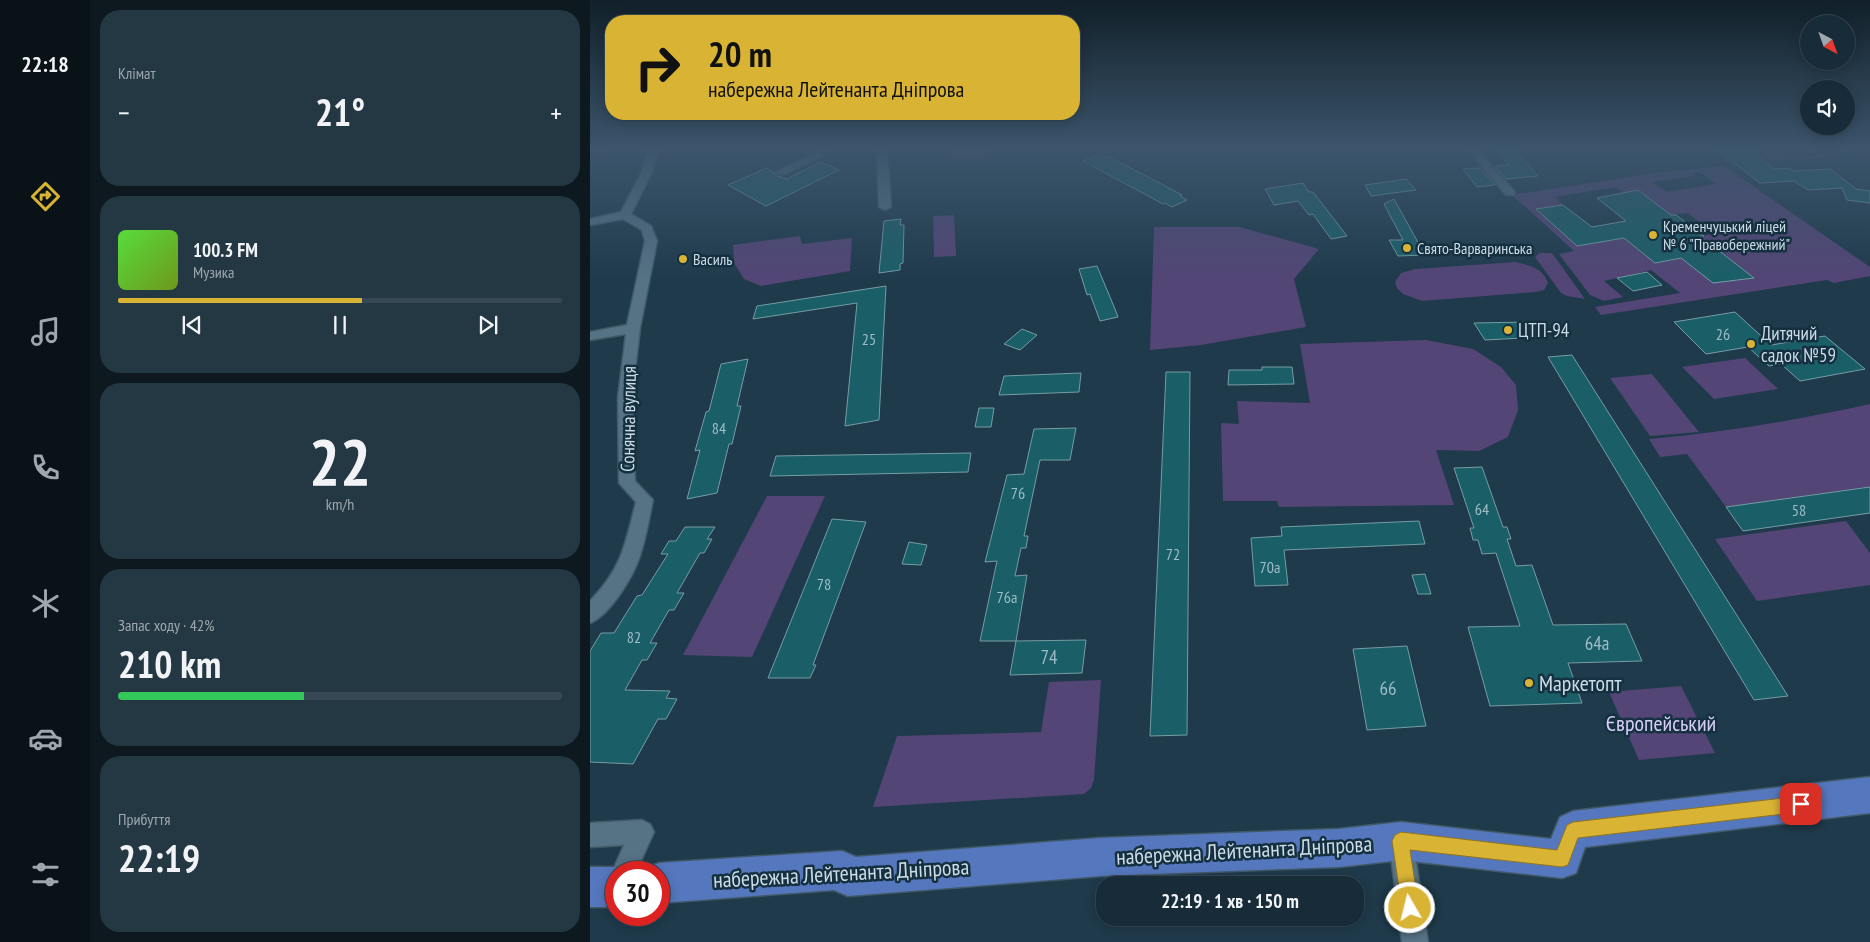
<!DOCTYPE html>
<html lang="uk">
<head>
<meta charset="utf-8">
<style>
  :root { --surface:#172c38; --page:#243843; --text:#f1f3f6; --muted:#9ea7ae; --line:#364853; --accent:#d9b334 }
  body { margin:0; font-family:"PT Sans Narrow",sans-serif; background:var(--page); color:var(--text); height:100vh; display:flex; flex-direction:column; font-size:19px; white-space:nowrap }
  * { box-sizing:border-box; margin:0 }
  p { font-size:16px; color:var(--muted) }
  .icon { flex:none; width:28px; height:28px; fill:none; stroke:currentColor; stroke-width:2; stroke-linecap:round; stroke-linejoin:round }
  .map { position:relative; flex:1; overflow:hidden }
  .details { display:flex; flex-direction:column; gap:10px; padding:10px; background:#0d181f; width:500px }
  .details>* { flex:none }
  .guide { position:absolute; left:15px; top:15px; width:475px; height:105px; border-radius:20px; box-shadow:0 2px 12px #0003,0 0 0 1px var(--line); background:#d9b334; color:#111; overflow:hidden }
  .needle { width:32px; rotate:139deg }
  .controls { position:absolute; left:1210px; top:15px; display:grid; gap:10px }
  .controls a { display:grid; place-items:center; width:55px; height:55px; border-radius:50%; background:var(--surface); box-shadow:0 2px 12px #0003,0 0 0 1px var(--line); font-size:25px }
  .speed { position:absolute; left:15px; top:861px; display:flex; gap:10px; font-size:25px; font-weight:700; text-align:center }
  .speed>* { display:grid; place-content:center; width:65px; height:65px; border-radius:50%; background:var(--surface); box-shadow:0 2px 12px #0003,0 0 0 1px var(--line); line-height:1 }
  .speed .limit { border:8px solid #d22; background:#fff; color:#111 }
  .pin { position:absolute; display:grid; place-items:center; width:42px; height:42px; color:#fff; margin:-21px; border-radius:10px; box-shadow:0 2px 8px #0006 }
  .me { position:absolute; width:55px; margin:-28px; rotate:352deg; stroke-linejoin:round; filter:drop-shadow(0 0 4px #0008) }
  .turn { display:flex; align-items:center; gap:18px; height:105px; padding:0 20px; font-size:22px }
  .turn .icon { width:65px; height:65px; stroke-width:2.5 }
  .turn b { display:block; font-size:35px; line-height:42px }
  .big { font-size:38px; font-weight:700; line-height:1.1 }
  .details .tile { flex:1; display:flex; flex-direction:column; justify-content:center; gap:8px; min-width:0; padding:0 18px; border-radius:20px; background:var(--page) }
  .details .dial { align-items:center; gap:0 }
  .dial b { font-size:65px; line-height:1 }
  .song { display:flex; align-items:center; gap:15px }
  .cover { width:60px; height:60px; border-radius:8px; background:linear-gradient(135deg,hsl(110 70% 55%),hsl(80 70% 35%)) }
  .played { height:5px; border-radius:2px; background:linear-gradient(90deg,var(--accent) 55%,var(--line) 55%) }
  .keys { display:flex; justify-content:space-around; direction:ltr }
  .heat { display:flex; justify-content:space-between; align-items:center; font-size:28px; direction:ltr }
  .charge { height:8px; border-radius:4px; background:linear-gradient(90deg,#34c759 42%,var(--line) 0) }
  .trip { position:absolute; left:506px; top:876px; width:268px; height:50px; border-radius:20px; background:var(--surface); box-shadow:0 2px 12px #0003,0 0 0 1px var(--line); font-weight:700; line-height:50px; text-align:center }
  main { display:flex; flex:1; min-height:0 }
  .tabs { display:flex; flex-direction:column; width:90px; justify-content:space-around; align-items:center; background:#091216; color:var(--muted) }
  .tabs .icon { width:35px; height:35px }
  .tabs .active { color:var(--accent) }
  .tabs b { font-size:22px; color:var(--text) }
  .map>svg:first-child { display:block }
  .green { fill:#534576; fill-rule:evenodd }
  .building { fill:#1a5f68; stroke:#769da3 }
  .lines { fill:none; stroke-linecap:round; stroke-linejoin:round }
  .street-casing { stroke:#415967; stroke-width:3 }
  .primary-casing { stroke:#415967; stroke-width:3 }
  .street { fill:#567285; fill-rule:evenodd }
  .primary { fill:#5577bd; fill-rule:evenodd }
  .route { fill:#d9b334; stroke:#8d7422 }
  .poi-dot { fill:#d9b334; stroke:#153040; stroke-width:2 }
  .labels { text-anchor:middle; dominant-baseline:central; stroke-width:5; stroke-linejoin:round; paint-order:stroke }
  .far-poi-label { font-size:16px; fill:#ccdce6; stroke:#153040; text-anchor:start }
  .number-label { font-size:16px; fill:#a0bdc6 }
  .poi-label { font-size:19px; fill:#ccdce6; stroke:#153040; text-anchor:start }
  .street-label { font-size:19px; fill:#ccdce6; stroke:#153040 }
  .near-number-label { font-size:19px; fill:#a0bdc6 }
  .near-poi-label { font-size:22px; fill:#ccdce6; stroke:#153040; text-anchor:start }
  .near-park-label { font-size:22px; fill:#d7cef7; stroke:#153040 }
  .near-street-label { font-size:22px; fill:#ccdce6; stroke:#153040 }
</style>
</head>
<body>
<main>
<nav class="tabs">
<b>22:18</b>
<svg class="icon active" aria-label="directions" viewBox="0 0 24 24"><path d="M12 3l9 9-9 9-9-9zM9 14v-3h6M13 9l2 2-2 2"/></svg>
<svg class="icon" aria-label="music" viewBox="0 0 24 24"><path d="M9 18V5l10-2v13"/><circle cx="6" cy="18" r="3"/><circle cx="16" cy="16" r="3"/></svg>
<svg class="icon" aria-label="phone" viewBox="0 0 24 24"><path d="M5 4h4l2 5-3 2q2 4 5 5l2-3 5 2v4C11 20 4 13 5 4z"/></svg>
<svg class="icon" aria-label="climate" viewBox="0 0 24 24"><path d="M12 3v18M4 7l16 10M4 17L20 7"/></svg>
<svg class="icon" aria-label="car" viewBox="0 0 24 24"><path d="M5 17H2v-5l4-1 3-4h7l3 4 3 1v5h-3M9 17h6M6 11h13"/><circle cx="7" cy="17" r="2"/><circle cx="17" cy="17" r="2"/></svg>
<svg class="icon" aria-label="filters" viewBox="0 0 24 24"><path d="M4 7h16M4 17h16"/><circle cx="9" cy="7" r="2"/><circle cx="15" cy="17" r="2"/></svg>
</nav>
<section class="details">
<div class="tile"><p>Клімат</p>
<div class="heat"><a>−</a><b class="big">21°</b><a>+</a></div>
</div>
<div class="tile">
<div class="song"><i class="cover"></i><div><b>100.3 FM</b><p>Музика</p></div></div>
<div class="played"></div>
<div class="keys"><svg class="icon" aria-label="previous" viewBox="0 0 24 24"><path d="M18 5L8 12l10 7zM5 5v14"/></svg><svg class="icon" aria-label="pause" viewBox="0 0 24 24"><path d="M8 5v14M16 5v14"/></svg><svg class="icon" aria-label="next" viewBox="0 0 24 24"><path d="M6 5l10 7-10 7zM19 5v14"/></svg></div>
</div>
<div class="tile dial"><b>22</b><p>km/h</p></div>
<div class="tile"><p>Запас ходу · 42%</p><b class="big">210 km</b><div class="charge"></div></div>
<div class="tile"><p>Прибуття</p><b class="big">22:19</b></div>
</section>
<div class="map">
<svg width="1280" height="942" viewBox="0 0 1280 942">
  <rect width="100%" height="100%" fill="#1f3a4b"/>
  <path class="green" d="M378 149H397L398 154 363 159 361 151Z
    M1230 152 1239 157 1180 160 1168 157C1176 152 1189 155 1198 157 1208 158 1220 156 1230 155Z
    M1134 166 1280 267V276L1244 283 1237 280 1011 315 1005 307 1090 293 1061 270 1014 281 1033 297 1014 301 1000 295 969 254 984 251 922 195 1070 172ZM1110 172 1126 184 1077 192 1062 182 1106 176 1103 173ZM1026 187 1034 193 1048 190 1081 215 1098 213 1125 234 1110 236 1164 278 1143 281 1101 250 1083 260 1065 263 1027 233 1007 243 987 246 946 209 973 205 965 197Z
    M364 215 366 256 344 257 343 216Z
    M564 227H650L729 249 704 279 716 327 611 345 560 350Z
    M210 236 212 244 262 238 260 271 171 286 154 279 144 263 143 245Z
    M949 253H962L995 299 977 296 971 293 945 257Z
    M925 262C939 265 953 268 958 283L954 290 945 292 832 301 813 294 807 288 805 282 811 273 825 269Z
    M836 340 883 349 911 367 926 385 928 410 918 437 889 451 846 450 864 505 689 507 687 501H633L631 423 649 424 647 401 720 403 710 344Z
    M1155 358 1188 389 1124 399 1092 367Z
    M1062 374 1109 432 1060 436 1020 378Z
    M1280 404V490L1277 487 1136 507 1097 454 1070 457 1059 439C1133 433 1207 420 1280 404Z
    M177 496H235L162 657 93 655Z
    M1256 521 1280 553V585L1167 601 1125 539Z
    M511 680 504 780 501 788 494 794 283 807 307 736 451 732 459 682Z
    M1091 686 1125 753 1049 760 1019 692Z"/>
  <path class="building" d="M905 149H924L948 176 916 179 905 166 919 165Z
    M1127 149H1160L1184 169 1199 168 1203 171 1240 169 1266 189 1280 191V203L1257 200 1252 188 1218 190 1204 181 1170 183 1148 166 1141 162Z
    M510 154 515 157 517 156 560 178 592 195 590 196 597 200 582 207 575 203 573 204 493 161Z
    M230 162 249 170 176 206 138 185 177 168 187 176 197 179Z
    M890 168 905 185 887 187 873 169Z
    M816 179 826 190 781 196 775 185Z
    M713 183 719 192H723L757 236 741 239 723 214 719 215 708 201 684 205 675 189Z
    M1048 190 1081 215H1086L1114 236H1110L1164 278 1123 283 1091 258 1065 263 1034 238 987 246 946 209 973 205 1002 227 1036 221 1007 198Z
    M804 199 835 255 808 256 799 240H813L794 204Z
    M311 219 310 225H314L313 263 310 264V270L289 273 294 221Z
    M507 266 525 309 528 317 510 321 500 294 497 295 489 269Z
    M1057 272 1072 285 1043 291 1027 278Z
    M296 286 289 420 255 426 267 303 163 319 167 306Z
    M1145 312 1181 345 1235 336 1275 369 1210 381 1191 364 1179 366 1158 347 1116 354 1084 322Z
    M940 322 951 337 895 340 884 323Z
    M432 329 447 335 430 350 414 344Z
    M982 355 1198 696 1164 700 958 357Z
    M158 359 147 406H151L142 444H139L127 493 97 499 110 450 105 451 116 412 119 411 131 364Z
    M672 367H702L704 384 638 385 639 370H672Z
    M576 372H600L597 735 560 736Z
    M491 373 489 392 409 395 414 376Z
    M389 408H404L401 427H385Z
    M486 428 480 460H450L434 536H438L436 548H431L425 576 437 575 426 641H390L407 561 395 562 417 475 434 474 444 429Z
    M381 453 378 472 180 476 186 456Z
    M892 467 913 527H917L921 539H917L926 566 942 565 963 625 1036 624 1052 661 978 663 992 703 900 706 878 627 930 626 906 553 892 554 888 540H883L880 528H884L864 468Z
    M1280 487V513L1153 531 1136 507Z
    M242 519 276 522 223 665H226L220 678H178Z
    M829 521 835 544 694 550 698 585 665 586 661 538 692 536 691 527Z
    M95 527H125L117 539H122L114 553H110L87 593H94L84 610H79L60 643H67L57 660H52L35 690 80 691 76 698 87 699 76 719H68L43 764 0 762V651L11 633H24L47 596 52 595 78 554H71L79 541H86Z
    M319 542 337 545 331 565 312 564Z
    M835 574 841 594H828L822 575Z
    M496 640 492 673 420 675 426 641Z
    M817 646 836 726 777 730 763 649Z"/>
  <g class="lines">
    <defs>
      <path id="street" d="M0 149H13L0 154Z
        M58 149H68L62 172 41 214 61 226 67 241 50 328 42 397 45 481 63 500C59 519 56 538 50 556 43 577 20 615 0 623V601C32 568 35 545 46 502L29 483 28 397 36 334 0 340V332L37 325 55 241 52 230 33 219 0 225V219L31 212 52 172Z
        M232 149H245L195 174H187L186 172Z
        M287 149H297L301 207 295 210 289 207Z
        M877 149H887L924 191 925 193 924 195H916Z
        M52 820 60 824 64 832 46 872H26V880L22 872 34 845 0 847V823Z
        M811 829 819 833 823 841 838 942H812L799 841 803 833Z"/>
      <path id="primary" d="M1280 777V813L995 847 986 873 972 878 811 860 749 867 510 876 258 896 244 890 69 903V872H54L55 869 69 863 252 851 266 857 510 838 749 829 811 822 961 839 970 817 983 811Z
        M0 867H26L38 872H26V907H0Z"/>
    </defs>
    <use href="#street" class="street-casing"/>
    <use href="#primary" class="primary-casing"/>
    <use href="#street" class="street"/>
    <use href="#primary" class="primary"/>
  </g>
  <linearGradient id="sky" x2="0" y2="1"><stop stop-color="#112029"/><stop offset="0.53" stop-color="#3c556c"/><stop offset="1" stop-color="#3c556c" stop-opacity="0"/></linearGradient>
  <rect width="1280" height="281" fill="url(#sky)"/>
  <path class="route" d="M1211 796 1217 799 1219 804 1217 810 1211 812 988 838 978 865 972 867 820 850 829 908 826 914 820 917 814 914 812 908 802 841 805 835 811 832 967 850 977 825 983 822Z"/>
  <g class="poi-dot">
    <circle cx="1063" cy="235" r="5"/>
    <circle cx="817" cy="248" r="5"/>
    <circle cx="93" cy="259" r="5"/>
    <circle cx="918" cy="330" r="5"/>
    <circle cx="1161" cy="344" r="5"/>
    <circle cx="939" cy="683" r="5"/>
  </g>
  <g class="labels">
    <g class="far-poi-label">
      <text x="1073" y="226">Кременчуцький ліцей<tspan x="1073" dy="18">№ 6 "Правобережний"</tspan></text>
      <text x="827" y="248">Свято-Варваринська</text>
      <text x="103" y="259">Василь</text>
    </g>
    <g class="number-label">
      <text x="1133" y="334">26</text>
      <text x="279" y="339">25</text>
      <text x="129" y="428">84</text>
      <text x="428" y="493">76</text>
      <text x="892" y="509">64</text>
      <text x="1209" y="510">58</text>
      <text x="583" y="554">72</text>
      <text x="680" y="567">70а</text>
      <text x="234" y="584">78</text>
      <text x="417" y="597">76а</text>
      <text x="44" y="637">82</text>
    </g>
    <g class="poi-label">
      <text x="928" y="330">ЦТП-94</text>
      <text x="1171" y="333">Дитячий<tspan x="1171" dy="22">садок №59</tspan></text>
    </g>
    <g class="street-label">
      <text transform="translate(38 419) rotate(-89)">Сонячна вулиця</text>
    </g>
    <g class="near-number-label">
      <text x="1007" y="643">64а</text>
      <text x="459" y="657">74</text>
      <text x="798" y="688">66</text>
    </g>
    <g class="near-poi-label">
      <text x="949" y="683">Маркетопт</text>
    </g>
    <g class="near-park-label">
      <text x="1071" y="723">Європейський</text>
    </g>
    <g class="near-street-label">
      <text transform="translate(654 850) rotate(-3)">набережна Лейтенанта Дніпрова</text>
      <text transform="translate(251 873) rotate(-3)">набережна Лейтенанта Дніпрова</text>
    </g>
  </g>
</svg>
<div class="controls">
<a><svg class="needle" viewBox="-14 -14 28 28"><path d="M0-13l5 13h-10z" fill="#e53935"/><path d="M0 13l5-13h-10z" fill="#9ea7ae"/></svg></a>
<a><svg class="icon" aria-label="sound" viewBox="0 0 24 24"><path d="M4 9h4l5-4v14l-5-4H4zM17 9q2 3 0 6"/></svg></a>
</div>
<div class="speed"><div class="limit">30</div></div>
<div class="pin" style="left:1211px;top:804px;background:#d93025"><svg class="icon" aria-label="arrive" viewBox="0 0 24 24"><path d="M6 21V4h12l-3 4 3 4H6"/></svg></div>
<svg class="me" style="left:820px;top:908px" viewBox="-20 -20 40 40"><circle r="17" fill="#d9b334" stroke="#fff" stroke-width="3"/><path d="M0-11L8 9 0 5-8 9z" fill="#fff"/></svg>
<div class="trip">22:19 · 1 хв · 150 m</div>
<div class="guide">
<div class="turn"><svg class="icon" aria-label="right" viewBox="0 0 24 24"><path d="M7 20v-9h11M14 6l5 5-5 5"/></svg><div><b>20 m</b>набережна Лейтенанта Дніпрова</div></div>
</div>
</div>
</main>
</body>
</html>
